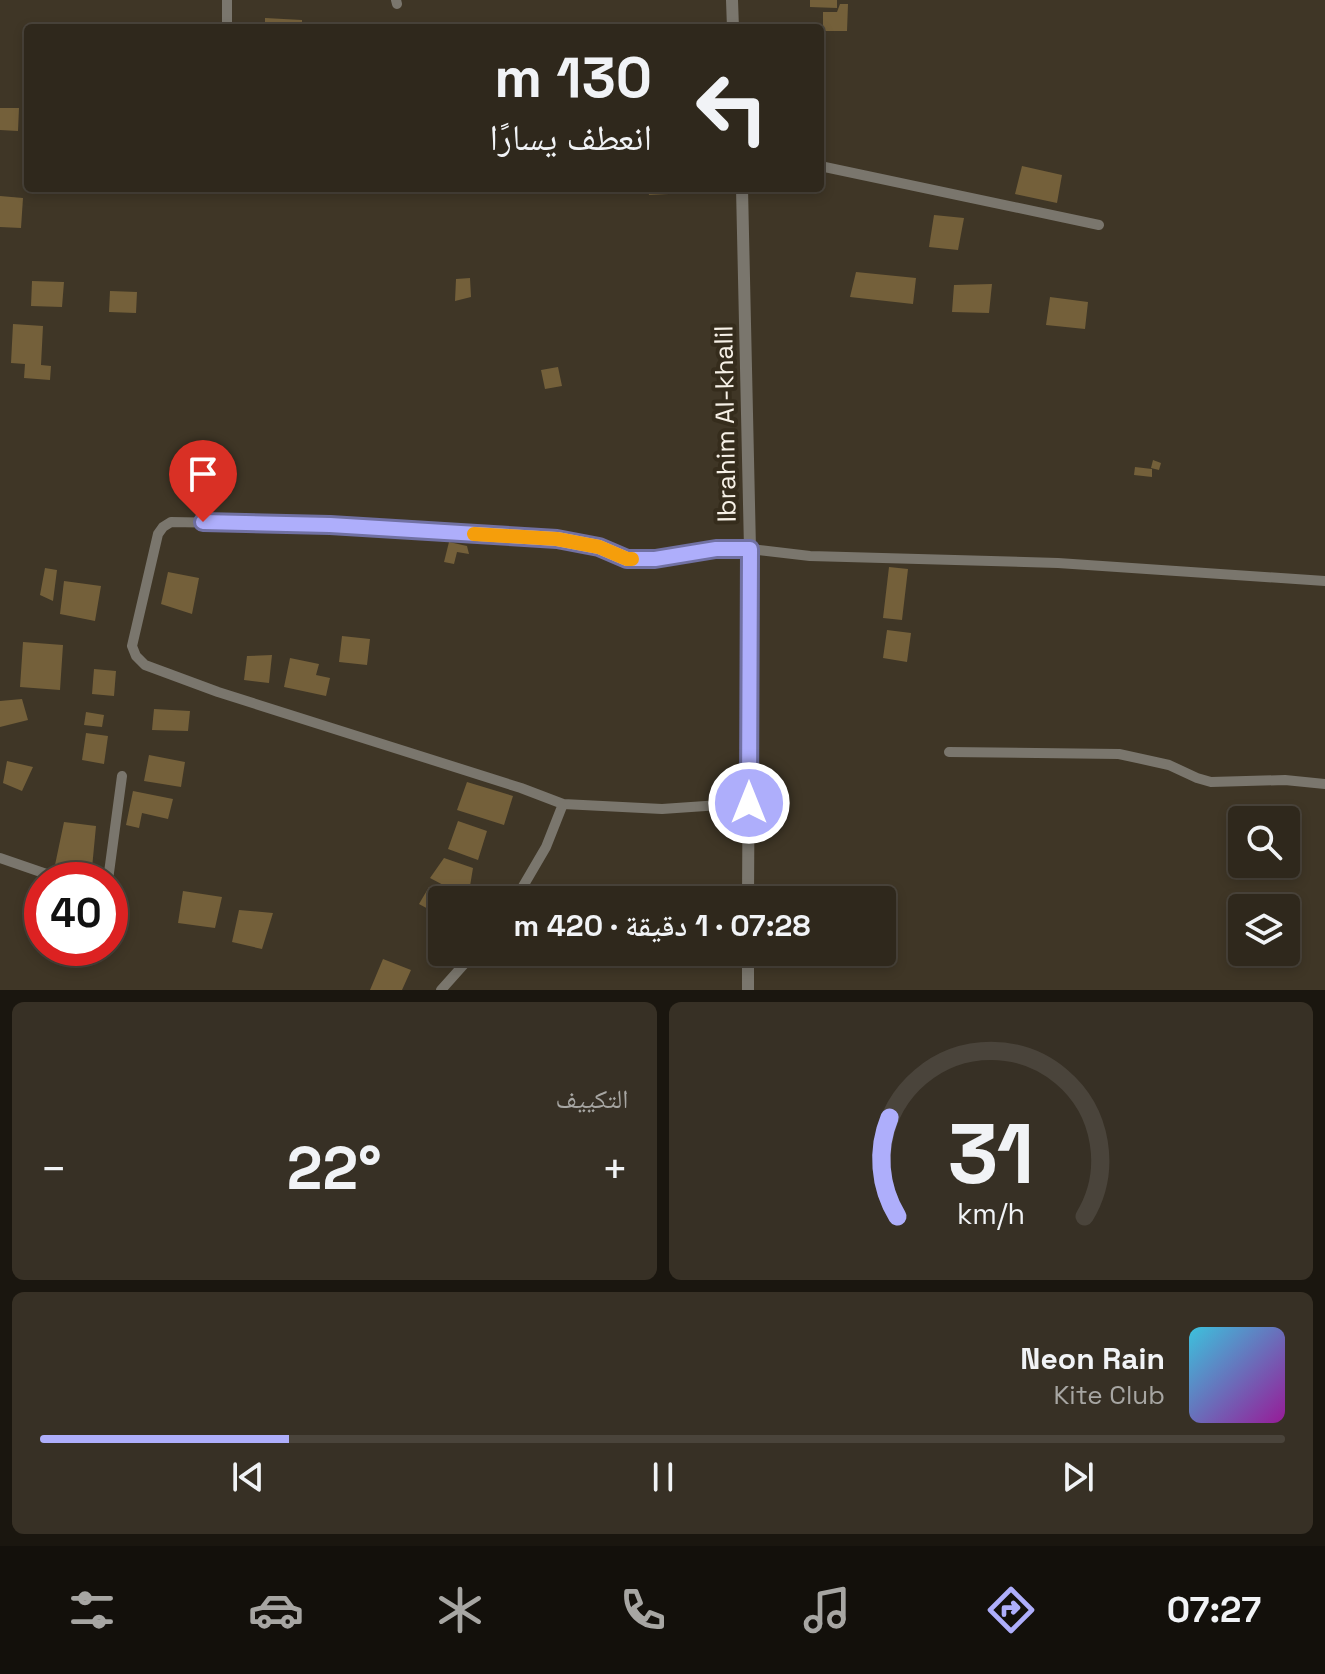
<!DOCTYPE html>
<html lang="ar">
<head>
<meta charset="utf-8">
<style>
  :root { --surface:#2f281c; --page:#373025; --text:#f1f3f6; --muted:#a7a6a3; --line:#4a443b; --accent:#aeaefb }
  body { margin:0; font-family:"Space Grotesk","Noto Naskh Arabic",sans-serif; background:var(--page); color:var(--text); direction:rtl; height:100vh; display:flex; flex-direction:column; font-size:30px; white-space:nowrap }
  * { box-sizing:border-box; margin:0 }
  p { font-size:26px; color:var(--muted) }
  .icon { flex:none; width:44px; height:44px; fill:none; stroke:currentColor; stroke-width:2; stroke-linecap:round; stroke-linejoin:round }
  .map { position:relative; height:990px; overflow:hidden; direction:ltr }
  .details { display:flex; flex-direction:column; gap:12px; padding:12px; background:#1a160f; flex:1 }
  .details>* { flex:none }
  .banner { position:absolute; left:24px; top:24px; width:800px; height:168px; border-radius:8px; box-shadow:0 4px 12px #0003,0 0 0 2px var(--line); direction:rtl; background:#2f281c; color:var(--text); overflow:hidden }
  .tools { position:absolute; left:1228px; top:806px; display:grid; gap:16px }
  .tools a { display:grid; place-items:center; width:72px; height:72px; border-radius:8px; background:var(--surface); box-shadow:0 4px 12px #0003,0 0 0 2px var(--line); font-size:40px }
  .speed { position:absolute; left:24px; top:862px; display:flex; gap:16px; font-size:40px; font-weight:700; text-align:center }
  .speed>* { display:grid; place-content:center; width:104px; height:104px; border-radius:50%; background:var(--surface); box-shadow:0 4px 12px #0003,0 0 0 2px var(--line); line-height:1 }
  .speed .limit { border:12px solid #d22; background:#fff; color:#111 }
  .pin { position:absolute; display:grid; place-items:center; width:68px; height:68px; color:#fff; margin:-82px -34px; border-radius:50% 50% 50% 0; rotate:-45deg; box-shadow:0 0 8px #0007 }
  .pin .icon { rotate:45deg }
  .me { position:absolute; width:88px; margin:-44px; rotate:0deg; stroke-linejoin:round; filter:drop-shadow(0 0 6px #0008) }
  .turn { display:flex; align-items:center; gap:28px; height:168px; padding:0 40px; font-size:36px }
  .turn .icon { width:104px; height:104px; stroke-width:2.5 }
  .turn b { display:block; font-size:56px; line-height:68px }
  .big { font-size:60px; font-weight:600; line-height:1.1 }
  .details .card { flex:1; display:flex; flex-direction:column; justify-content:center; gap:12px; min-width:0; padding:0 28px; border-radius:12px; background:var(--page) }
  .details .dial { align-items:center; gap:0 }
  .dial svg { height:208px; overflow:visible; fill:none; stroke:var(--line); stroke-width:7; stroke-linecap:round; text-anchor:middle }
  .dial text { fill:var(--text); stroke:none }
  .song { display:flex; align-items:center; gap:24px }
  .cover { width:96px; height:96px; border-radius:12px; background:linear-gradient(135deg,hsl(190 70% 55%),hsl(300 70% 35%)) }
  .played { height:8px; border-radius:4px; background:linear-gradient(90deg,var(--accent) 20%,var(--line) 20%) }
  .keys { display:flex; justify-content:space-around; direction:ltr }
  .heat { display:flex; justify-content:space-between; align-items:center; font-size:44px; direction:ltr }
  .details .tiles { flex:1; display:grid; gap:12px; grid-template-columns:1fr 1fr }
  .card:last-child { grid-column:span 2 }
  .trip { position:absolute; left:428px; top:886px; width:468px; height:80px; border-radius:8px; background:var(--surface); box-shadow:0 4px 12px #0003,0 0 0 2px var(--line); font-weight:600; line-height:80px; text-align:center; direction:rtl }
  .menu { display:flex; height:128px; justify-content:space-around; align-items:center; background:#13100b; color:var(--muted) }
  .menu .icon { width:56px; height:56px }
  .menu .current { color:var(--accent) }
  .menu b { font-size:36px; color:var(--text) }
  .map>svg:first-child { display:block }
  .building { fill:#74603a }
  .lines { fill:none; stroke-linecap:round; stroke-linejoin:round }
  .minor { stroke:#7a766d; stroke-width:10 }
  .tertiary { stroke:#7a766d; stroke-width:12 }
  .route-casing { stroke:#7171a3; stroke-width:20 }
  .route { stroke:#aeaefb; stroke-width:14 }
  .slow { stroke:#f59e0b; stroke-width:14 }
  .labels { text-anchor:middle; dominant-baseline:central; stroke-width:8; stroke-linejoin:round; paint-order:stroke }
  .street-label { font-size:26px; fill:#f7f1e7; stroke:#352c1c }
</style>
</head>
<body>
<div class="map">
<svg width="1325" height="990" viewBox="0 0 1325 990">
  <rect width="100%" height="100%" fill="#3f3626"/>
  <path class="building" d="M810 0H837V8L810 7Z
    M840 4H848L847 31H823V12H837Z
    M265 18 302 20V28H265Z
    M0 108H19L18 131 0 130Z
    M1022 166 1062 175 1057 203 1015 194Z
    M648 188H708V192L649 195Z
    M0 196 23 198 21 228 0 227Z
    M934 215 964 218 958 250 929 247Z
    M856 272 916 278 913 304 850 297Z
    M470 278 471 297 455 301 456 279Z
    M32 281 64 282 62 307 31 306Z
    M992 284 989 313 952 312 954 285Z
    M110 291 137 292 136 313 109 312Z
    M1050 297 1088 302 1085 329 1046 325Z
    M13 324 43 326 41 365 51 366 50 380 24 378 25 364 11 363Z
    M558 367 562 386 545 389 541 370Z
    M1153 460 1161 463 1159 470 1151 468Z
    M1135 467 1152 469V477L1134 475Z
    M449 542 467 546 469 554 457 552 454 564 444 562Z
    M889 567 908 569 902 620 883 618Z
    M45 568 57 570 53 601 40 595Z
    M168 572 199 578 192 614 161 604Z
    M64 581 101 586 95 621 60 614Z
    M887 630 911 633 907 662 883 658Z
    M342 636 370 639 367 665 339 662Z
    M23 642 63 645 60 690 20 687Z
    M272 655 269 683 244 680 247 656Z
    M290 658 319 664 316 675 330 678 326 696 284 687Z
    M94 669 116 671 114 696 92 694Z
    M22 699 28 720 0 727V701Z
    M154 709 190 711 188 731 152 730Z
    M86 712 104 715 102 727 84 725Z
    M86 733 108 736 104 764 82 760Z
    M149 755 185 762 181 787 144 781Z
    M7 761 33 767 22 791 3 783Z
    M467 782 513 796 504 825 457 810Z
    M133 791 173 799 168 819 142 813 139 828 126 825Z
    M458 821 487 831 478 860 448 849Z
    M64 822 96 826 92 868 55 865Z
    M444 858 473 868 468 898 430 878Z
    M429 887 448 897 447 900H442L441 916 419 904Z
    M183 891 222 897 215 928 178 923Z
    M239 910 273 913 262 949 232 942Z
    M442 945V952H461L453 964 438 954Z
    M383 959 411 970 402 990H370Z"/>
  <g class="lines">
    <path class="minor" d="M396 0 397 4
      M227 28V0
      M820 166 1099 225
      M949 752 1119 754 1169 765 1197 778 1211 782 1285 780 1325 784
      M749 803 662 809 563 804 521 788 218 692 145 665 136 656 132 646 158 534 163 527 171 522 330 525 557 539 599 547 627 559H655L716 549H750L810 556 1058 563 1325 581
      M0 858 64 880
      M108 880 122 776
      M515 900 546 847 563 804
      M441 990 475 952"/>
    <path class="tertiary" d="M732 0 733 28
      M742 188 750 549 748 900
      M748 990V952"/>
  </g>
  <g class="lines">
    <defs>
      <path id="route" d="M203 522 330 525 557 539 599 547 627 559H655L716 549H750L749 803"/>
    </defs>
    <use href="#route" class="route-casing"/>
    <use href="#route" class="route"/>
    <path class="slow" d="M474 534 557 539 599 547 627 559H632"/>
  </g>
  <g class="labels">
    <g class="street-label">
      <text transform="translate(725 424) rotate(-91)">Ibrahim Al-khalil</text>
    </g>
  </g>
</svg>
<div class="tools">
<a><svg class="icon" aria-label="search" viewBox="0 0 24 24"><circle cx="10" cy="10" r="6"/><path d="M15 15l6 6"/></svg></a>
<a><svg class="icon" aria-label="layers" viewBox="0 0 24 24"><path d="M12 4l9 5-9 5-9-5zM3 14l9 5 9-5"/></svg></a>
</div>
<div class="speed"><div class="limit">40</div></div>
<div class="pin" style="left:203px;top:522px;background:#d93025"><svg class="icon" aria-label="arrive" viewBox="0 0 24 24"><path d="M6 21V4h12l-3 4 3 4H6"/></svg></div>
<svg class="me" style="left:749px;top:803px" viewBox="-20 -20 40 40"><circle r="17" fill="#aeaefb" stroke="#fff" stroke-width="3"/><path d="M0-11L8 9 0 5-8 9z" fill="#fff"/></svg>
<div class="trip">07:28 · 1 دقيقة · 420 m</div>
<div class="banner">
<div class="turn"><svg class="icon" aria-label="left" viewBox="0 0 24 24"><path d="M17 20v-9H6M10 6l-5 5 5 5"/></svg><div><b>130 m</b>انعطف يسارًا</div></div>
</div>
</div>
<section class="details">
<div class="tiles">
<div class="card dial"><svg viewBox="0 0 100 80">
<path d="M14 69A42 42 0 1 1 86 69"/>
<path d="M14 69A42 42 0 0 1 11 31" stroke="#aeaefb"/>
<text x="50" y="56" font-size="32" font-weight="700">31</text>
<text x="50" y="72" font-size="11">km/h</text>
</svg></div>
<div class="card"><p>التكييف</p>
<div class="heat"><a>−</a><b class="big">22°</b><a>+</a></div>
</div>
<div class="card">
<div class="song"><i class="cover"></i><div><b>Neon Rain</b><p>Kite Club</p></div></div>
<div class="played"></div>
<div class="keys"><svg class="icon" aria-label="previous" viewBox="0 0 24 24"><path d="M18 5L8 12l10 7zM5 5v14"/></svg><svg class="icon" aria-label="pause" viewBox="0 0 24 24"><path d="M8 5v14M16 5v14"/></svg><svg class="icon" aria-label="next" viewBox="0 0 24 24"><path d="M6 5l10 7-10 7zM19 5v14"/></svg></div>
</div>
</div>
</section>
<nav class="menu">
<b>07:27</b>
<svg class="icon current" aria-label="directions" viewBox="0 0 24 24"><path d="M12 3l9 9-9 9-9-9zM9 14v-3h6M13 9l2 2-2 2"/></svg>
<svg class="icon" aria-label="music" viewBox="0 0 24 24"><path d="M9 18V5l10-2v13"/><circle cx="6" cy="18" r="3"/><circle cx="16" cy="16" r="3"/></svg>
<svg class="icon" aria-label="phone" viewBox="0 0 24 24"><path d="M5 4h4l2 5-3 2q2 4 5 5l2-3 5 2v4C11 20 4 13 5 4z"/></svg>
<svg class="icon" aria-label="climate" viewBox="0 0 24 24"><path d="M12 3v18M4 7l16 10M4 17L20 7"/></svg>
<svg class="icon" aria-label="car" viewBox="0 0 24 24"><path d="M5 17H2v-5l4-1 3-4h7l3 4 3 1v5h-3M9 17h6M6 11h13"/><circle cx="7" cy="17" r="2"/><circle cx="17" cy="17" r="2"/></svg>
<svg class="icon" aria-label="filters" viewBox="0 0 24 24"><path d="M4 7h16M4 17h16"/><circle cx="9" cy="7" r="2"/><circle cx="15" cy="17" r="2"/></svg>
</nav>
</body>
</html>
